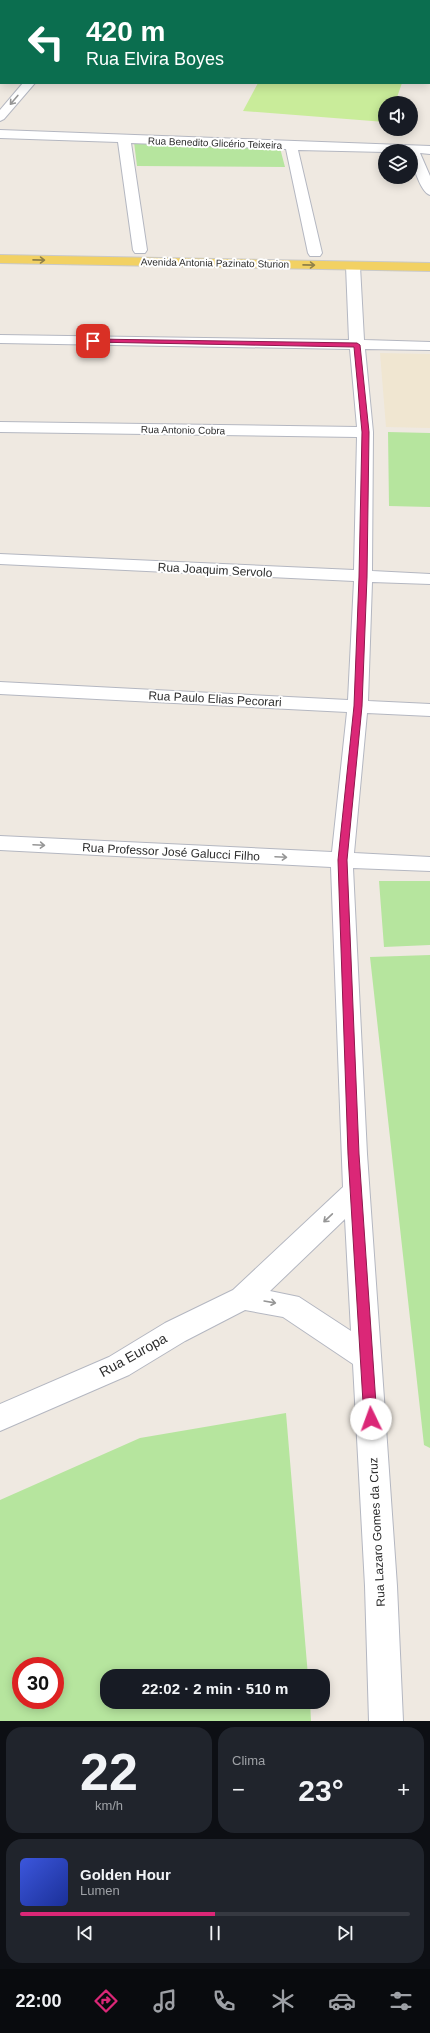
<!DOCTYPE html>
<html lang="pt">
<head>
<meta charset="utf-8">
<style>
  :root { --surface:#171b24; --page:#20242c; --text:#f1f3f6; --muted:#9ea1a6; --line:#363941; --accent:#db2777 }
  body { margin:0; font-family:Arial,sans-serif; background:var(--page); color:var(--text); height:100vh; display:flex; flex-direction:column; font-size:15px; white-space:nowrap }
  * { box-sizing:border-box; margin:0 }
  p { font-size:13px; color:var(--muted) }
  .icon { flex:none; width:22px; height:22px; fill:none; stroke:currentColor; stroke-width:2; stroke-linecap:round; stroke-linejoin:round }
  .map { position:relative; height:1721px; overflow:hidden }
  .drawer { display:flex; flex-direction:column; gap:6px; padding:6px; background:#0d0f14; flex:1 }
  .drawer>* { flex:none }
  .guide { position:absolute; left:0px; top:0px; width:430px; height:84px; box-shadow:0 2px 10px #0003; background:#0b6e4f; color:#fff; overflow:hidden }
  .controls { position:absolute; left:378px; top:96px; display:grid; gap:8px }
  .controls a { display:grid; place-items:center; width:40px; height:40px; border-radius:50%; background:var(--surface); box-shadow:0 2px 10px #0003; font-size:20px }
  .speed { position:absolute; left:12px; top:1657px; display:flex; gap:8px; font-size:20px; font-weight:700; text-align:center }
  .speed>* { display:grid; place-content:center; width:52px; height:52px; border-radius:50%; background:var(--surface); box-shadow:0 2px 10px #0003; line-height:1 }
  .speed .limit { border:6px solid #d22; background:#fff; color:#111 }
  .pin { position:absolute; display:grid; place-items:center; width:34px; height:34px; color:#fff; margin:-17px; border-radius:8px; box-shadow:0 2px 6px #0006 }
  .me { position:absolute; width:44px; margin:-22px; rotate:357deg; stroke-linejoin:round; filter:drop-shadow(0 0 3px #0008) }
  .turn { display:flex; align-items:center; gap:14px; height:84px; padding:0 20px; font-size:18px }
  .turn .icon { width:52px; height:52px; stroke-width:2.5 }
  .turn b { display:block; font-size:28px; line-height:34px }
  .big { font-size:30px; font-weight:800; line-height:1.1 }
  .drawer .widget { flex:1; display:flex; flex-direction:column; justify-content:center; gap:6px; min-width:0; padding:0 14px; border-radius:16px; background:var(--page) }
  .drawer .dial { align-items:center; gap:0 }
  .dial b { font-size:52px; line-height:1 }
  .song { display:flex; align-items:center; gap:12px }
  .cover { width:48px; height:48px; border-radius:6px; background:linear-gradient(135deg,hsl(230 70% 55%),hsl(230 70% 35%)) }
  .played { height:4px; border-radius:2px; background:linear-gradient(90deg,var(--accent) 50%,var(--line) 50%) }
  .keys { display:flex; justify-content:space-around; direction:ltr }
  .heat { display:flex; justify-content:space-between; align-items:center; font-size:22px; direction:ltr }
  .drawer .tiles { flex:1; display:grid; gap:6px; grid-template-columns:1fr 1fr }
  .widget:last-child { grid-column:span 2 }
  .trip { position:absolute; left:100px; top:1669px; width:230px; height:40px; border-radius:16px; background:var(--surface); box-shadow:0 2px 10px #0003; font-weight:800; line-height:40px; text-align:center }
  .tabs { display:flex; height:64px; justify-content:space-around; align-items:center; background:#090b0e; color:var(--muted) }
  .tabs .icon { width:28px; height:28px }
  .tabs .on { color:var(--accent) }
  .tabs b { font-size:18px; color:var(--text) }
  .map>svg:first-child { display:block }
  .education { fill:#f0e6d1 }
  .green { fill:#b6e59e; fill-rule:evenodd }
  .pitch { fill:#c9ec9a }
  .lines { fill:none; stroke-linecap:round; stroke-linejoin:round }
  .minor-casing { stroke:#b4b7c1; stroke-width:2 }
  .major-casing { stroke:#c9c9c9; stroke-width:2 }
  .minor { fill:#fff; fill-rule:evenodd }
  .major { fill:#f2d163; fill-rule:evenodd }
  .oneway { stroke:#969696 }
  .oneway2 { stroke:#908048 }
  .route { fill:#db2777; stroke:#8e194d }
  .labels { text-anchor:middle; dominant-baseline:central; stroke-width:4; stroke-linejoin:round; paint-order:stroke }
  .far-street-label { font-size:10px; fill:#2e2e2e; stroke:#fff }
  .street-label { font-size:12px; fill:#2e2e2e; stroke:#fff }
  .near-street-label { font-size:14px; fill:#2e2e2e; stroke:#fff }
</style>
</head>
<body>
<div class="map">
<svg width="430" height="1721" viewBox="0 0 430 1721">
  <rect width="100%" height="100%" fill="#efe9e1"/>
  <path class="education" d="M299 0H430V26L429 1Z
    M380 353 430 354V428L386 427Z"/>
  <path class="green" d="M134 142 280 148 285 167 137 166Z
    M388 432 430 433V507L389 506Z
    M379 881H430V945L384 947Z
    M430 955V1448L424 1445 370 957Z
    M286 1413 308 1676H107V1702H310L311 1721H0V1500L140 1438ZM21 1666H55V1700H21Z"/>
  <path class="pitch" d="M258 83H402L395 103H385V122L243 111Z"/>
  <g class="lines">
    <defs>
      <path id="minor" d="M0 4H1V10H0Z
        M429 30H430V36H429Z
        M23 83H35L4 119 0 121V110Z
        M0 130 430 146V154L420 153 430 176V195C420 192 411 161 411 151L385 152 298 150 322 253 320 256H310L308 253 286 149 131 143 147 250 145 253H135L133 250 118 142 0 138Z
        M353 262 358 263 360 266 364 340 430 342V350L365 349 373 432 372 571 430 574V584L372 582 368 701 430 704V716L367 713 354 853 430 857V871L353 868 367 1154 397 1586 403 1721H369L365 1586 353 1364 283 1317 245 1310 185 1341 129 1375 0 1431V1404L109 1357 165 1323 233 1290 343 1187 331 867 0 850V836L332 852 347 712 0 694V682L348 700 354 581 0 564V554L354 570 357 437 0 432V422L357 427 350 349 0 343V335L349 340 346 266 348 263ZM345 1219 351 1331 299 1297 270 1291Z"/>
      <path id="major" d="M0 255 430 263V271L0 263Z"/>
    </defs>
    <use href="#minor" class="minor-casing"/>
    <use href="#major" class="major-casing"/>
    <use href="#minor" class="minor"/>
    <use href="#major" class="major"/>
  </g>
  <defs><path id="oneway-shaft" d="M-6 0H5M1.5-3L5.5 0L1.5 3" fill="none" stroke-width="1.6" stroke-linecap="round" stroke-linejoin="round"/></defs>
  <g class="oneway">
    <use href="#oneway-shaft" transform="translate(14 100) rotate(130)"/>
    <use href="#oneway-shaft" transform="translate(39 845) rotate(3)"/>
    <use href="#oneway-shaft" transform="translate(281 857) rotate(3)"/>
    <use href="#oneway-shaft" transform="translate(328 1218) rotate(137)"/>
    <use href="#oneway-shaft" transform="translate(270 1302) rotate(10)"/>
  </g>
  <g class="oneway2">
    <use href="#oneway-shaft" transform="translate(39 260) rotate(1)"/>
    <use href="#oneway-shaft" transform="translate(309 265) rotate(1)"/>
  </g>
  <path class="route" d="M93 339 357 343 360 345 369 432 367 577 362 706 347 860 359 1154 377 1419 375 1423 371 1425 366 1423 364 1419 348 1154 338 860 354 706 359 577 362 432 354 347 91 342 90 341Z"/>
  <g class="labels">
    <g class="far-street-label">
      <text transform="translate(215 143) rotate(2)">Rua Benedito Glicério Teixeira</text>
      <text transform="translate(215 263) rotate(1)">Avenida Antonia Pazinato Sturion</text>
      <text transform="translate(183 430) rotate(1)">Rua Antonio Cobra</text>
    </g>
    <g class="street-label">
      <text transform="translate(215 570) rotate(3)">Rua Joaquim Servolo</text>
      <text transform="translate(215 699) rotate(3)">Rua Paulo Elias Pecorari</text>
      <text transform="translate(171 852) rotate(3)">Rua Professor José Galucci Filho</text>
      <text transform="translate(377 1532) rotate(-93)">Rua Lazaro Gomes da Cruz</text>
    </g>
    <g class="near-street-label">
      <text transform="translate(133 1355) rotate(-29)">Rua Europa</text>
    </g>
  </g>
</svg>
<div class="controls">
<a><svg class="icon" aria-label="sound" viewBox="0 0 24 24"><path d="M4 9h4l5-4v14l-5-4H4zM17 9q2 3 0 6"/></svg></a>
<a><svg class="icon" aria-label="layers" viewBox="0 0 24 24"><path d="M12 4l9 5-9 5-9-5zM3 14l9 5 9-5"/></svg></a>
</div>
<div class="speed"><div class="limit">30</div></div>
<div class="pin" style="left:93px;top:341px;background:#d93025"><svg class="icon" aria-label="arrive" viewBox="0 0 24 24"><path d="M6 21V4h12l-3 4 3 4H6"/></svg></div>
<svg class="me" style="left:371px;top:1419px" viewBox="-20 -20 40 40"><circle r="19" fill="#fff"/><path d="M0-13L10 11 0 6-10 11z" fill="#db2777"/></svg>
<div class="trip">22:02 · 2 min · 510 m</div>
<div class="guide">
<div class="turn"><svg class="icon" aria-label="left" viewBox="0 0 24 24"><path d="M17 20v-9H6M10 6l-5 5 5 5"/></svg><div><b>420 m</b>Rua Elvira Boyes</div></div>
</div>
</div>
<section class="drawer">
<div class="tiles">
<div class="widget dial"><b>22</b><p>km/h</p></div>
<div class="widget"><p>Clima</p>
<div class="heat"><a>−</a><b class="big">23°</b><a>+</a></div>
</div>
<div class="widget">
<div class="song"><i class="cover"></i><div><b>Golden Hour</b><p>Lumen</p></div></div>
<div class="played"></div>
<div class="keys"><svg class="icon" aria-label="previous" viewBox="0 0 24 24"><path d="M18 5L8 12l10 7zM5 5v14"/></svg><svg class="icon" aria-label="pause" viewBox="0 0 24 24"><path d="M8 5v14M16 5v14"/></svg><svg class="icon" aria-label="next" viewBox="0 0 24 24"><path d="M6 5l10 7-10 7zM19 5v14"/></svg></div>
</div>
</div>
</section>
<nav class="tabs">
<b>22:00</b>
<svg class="icon on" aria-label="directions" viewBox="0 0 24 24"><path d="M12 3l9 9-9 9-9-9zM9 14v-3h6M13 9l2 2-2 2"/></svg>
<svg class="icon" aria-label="music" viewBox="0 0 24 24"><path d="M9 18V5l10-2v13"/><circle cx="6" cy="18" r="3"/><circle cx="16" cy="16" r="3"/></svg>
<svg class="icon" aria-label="phone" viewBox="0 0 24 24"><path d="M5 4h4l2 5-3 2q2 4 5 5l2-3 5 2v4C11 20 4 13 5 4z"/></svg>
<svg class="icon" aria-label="climate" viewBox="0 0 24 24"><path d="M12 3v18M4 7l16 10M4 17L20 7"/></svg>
<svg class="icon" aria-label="car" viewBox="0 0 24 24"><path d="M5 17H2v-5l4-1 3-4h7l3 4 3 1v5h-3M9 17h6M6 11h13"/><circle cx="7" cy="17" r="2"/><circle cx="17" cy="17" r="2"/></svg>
<svg class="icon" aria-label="filters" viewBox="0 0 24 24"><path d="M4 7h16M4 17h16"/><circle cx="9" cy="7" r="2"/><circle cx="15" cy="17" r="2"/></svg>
</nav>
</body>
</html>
